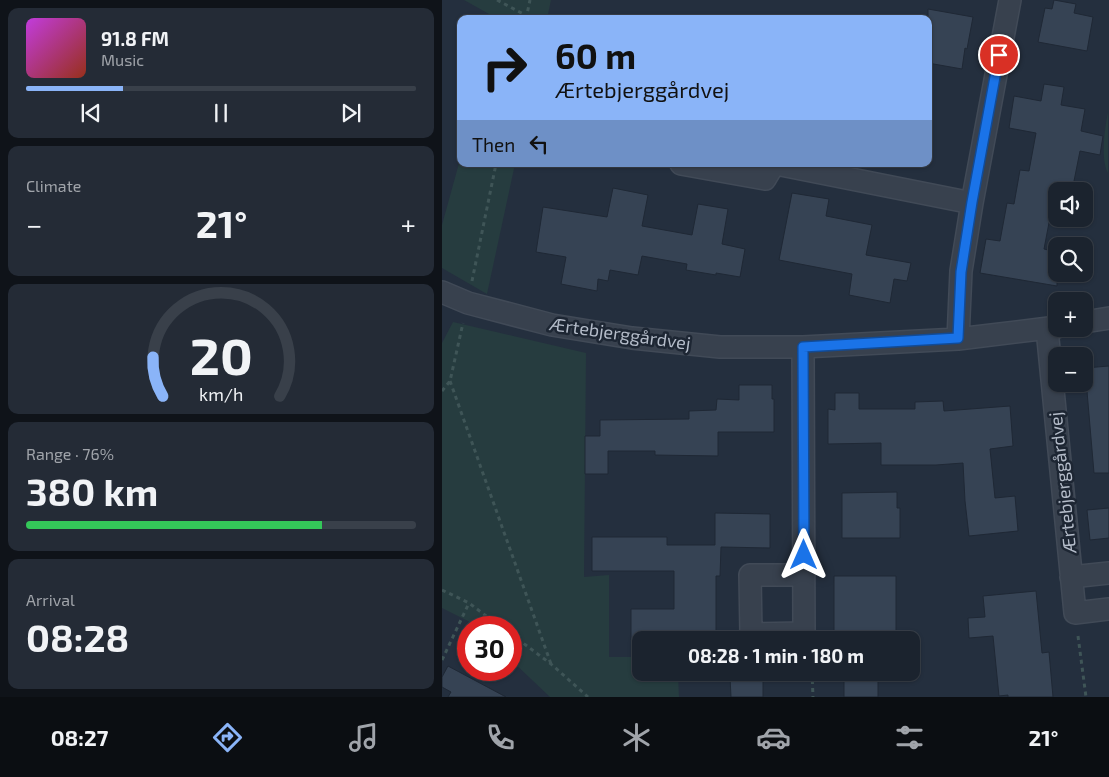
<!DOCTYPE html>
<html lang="en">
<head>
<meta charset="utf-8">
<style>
  :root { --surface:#1b232e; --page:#242b36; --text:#f1f3f6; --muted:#a0a4aa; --line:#39404a; --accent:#8ab4f8 }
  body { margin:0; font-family:"Exo 2",sans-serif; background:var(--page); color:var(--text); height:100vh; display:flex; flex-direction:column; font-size:19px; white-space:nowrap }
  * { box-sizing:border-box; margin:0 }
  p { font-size:16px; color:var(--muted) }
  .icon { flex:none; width:28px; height:28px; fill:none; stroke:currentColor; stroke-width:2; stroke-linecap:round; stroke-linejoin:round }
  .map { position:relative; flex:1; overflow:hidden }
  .side { display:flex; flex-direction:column; gap:8px; padding:8px; background:#0f1319; width:442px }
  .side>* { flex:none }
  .banner { position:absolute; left:15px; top:15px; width:475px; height:152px; border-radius:10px; box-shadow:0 1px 4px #0004,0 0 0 1px var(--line); background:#8ab4f8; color:#111; overflow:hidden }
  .tools { position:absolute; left:606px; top:182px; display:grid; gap:10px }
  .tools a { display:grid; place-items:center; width:45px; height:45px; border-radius:10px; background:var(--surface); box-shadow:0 1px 4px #0004,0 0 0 1px var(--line); font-size:25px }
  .speed { position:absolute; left:15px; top:616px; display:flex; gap:10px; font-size:25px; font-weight:700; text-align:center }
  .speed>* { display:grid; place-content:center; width:65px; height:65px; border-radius:50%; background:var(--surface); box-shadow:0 1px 4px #0004,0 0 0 1px var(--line); line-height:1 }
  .speed .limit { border:8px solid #d22; background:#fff; color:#111 }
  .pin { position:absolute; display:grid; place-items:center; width:42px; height:42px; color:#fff; margin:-21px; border:2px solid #fff; border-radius:50%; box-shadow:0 1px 5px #0007 }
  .me { position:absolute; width:55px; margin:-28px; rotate:0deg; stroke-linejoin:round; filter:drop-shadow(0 0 4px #0008) }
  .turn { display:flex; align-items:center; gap:18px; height:105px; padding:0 15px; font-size:22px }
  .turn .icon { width:65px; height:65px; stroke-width:2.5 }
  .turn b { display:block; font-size:35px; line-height:42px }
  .then { display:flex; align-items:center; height:48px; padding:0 15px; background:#0003; gap:10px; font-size:19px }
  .big { font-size:38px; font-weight:700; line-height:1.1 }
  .side .tile { flex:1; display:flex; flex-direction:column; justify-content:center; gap:8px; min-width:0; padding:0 18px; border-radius:10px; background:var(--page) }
  .side .dial { align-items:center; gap:0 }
  .dial svg { height:130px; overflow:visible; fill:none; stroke:var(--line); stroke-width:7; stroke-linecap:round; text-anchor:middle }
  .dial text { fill:var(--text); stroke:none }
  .song { display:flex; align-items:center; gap:15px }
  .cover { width:60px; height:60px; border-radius:8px; background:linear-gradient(135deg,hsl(290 70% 55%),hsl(10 70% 35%)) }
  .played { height:5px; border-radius:2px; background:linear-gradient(90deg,var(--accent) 25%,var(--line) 25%) }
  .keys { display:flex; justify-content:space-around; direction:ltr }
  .heat { display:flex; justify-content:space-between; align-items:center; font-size:28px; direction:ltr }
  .charge { height:8px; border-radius:4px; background:linear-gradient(90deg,#34c759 76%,var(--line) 0) }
  .trip { position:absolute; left:190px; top:631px; width:288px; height:50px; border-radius:10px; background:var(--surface); box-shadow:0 1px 4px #0004,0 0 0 1px var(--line); font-weight:700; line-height:50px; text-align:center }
  .menu { display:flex; height:80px; justify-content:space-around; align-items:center; background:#0b0e12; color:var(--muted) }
  .menu .icon { width:35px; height:35px }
  .menu .selected { color:var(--accent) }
  .menu b { font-size:22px; color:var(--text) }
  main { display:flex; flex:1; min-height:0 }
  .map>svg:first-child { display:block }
  .green { fill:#263c3f }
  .building { fill:#364354; stroke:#1f2835 }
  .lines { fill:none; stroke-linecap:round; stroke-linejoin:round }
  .street-casing { stroke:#414a57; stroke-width:24 }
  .path { stroke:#3f5557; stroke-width:3; stroke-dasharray:4 4; stroke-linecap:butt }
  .street { stroke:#38414e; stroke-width:21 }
  .route-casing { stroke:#114b97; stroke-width:12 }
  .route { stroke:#1a73e8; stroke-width:9 }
  .labels { text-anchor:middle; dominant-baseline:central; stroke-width:5; stroke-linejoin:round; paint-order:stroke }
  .street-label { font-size:18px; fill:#b4bcc9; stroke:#1d2633 }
</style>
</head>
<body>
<main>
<section class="side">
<div class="tile">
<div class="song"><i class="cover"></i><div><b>91.8 FM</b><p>Music</p></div></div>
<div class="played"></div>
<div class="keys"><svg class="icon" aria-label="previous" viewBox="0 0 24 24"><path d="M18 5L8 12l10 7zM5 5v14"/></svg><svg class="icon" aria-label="pause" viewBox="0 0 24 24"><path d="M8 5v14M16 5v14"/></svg><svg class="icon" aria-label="next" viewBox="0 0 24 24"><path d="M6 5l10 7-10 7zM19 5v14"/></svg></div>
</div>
<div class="tile"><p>Climate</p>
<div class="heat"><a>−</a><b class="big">21°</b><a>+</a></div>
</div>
<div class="tile dial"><svg viewBox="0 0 100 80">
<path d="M14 69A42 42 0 1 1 86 69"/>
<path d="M14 69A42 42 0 0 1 8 45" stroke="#8ab4f8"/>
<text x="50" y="56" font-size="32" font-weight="700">20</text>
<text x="50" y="72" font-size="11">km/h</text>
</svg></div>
<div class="tile"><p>Range · 76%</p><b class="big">380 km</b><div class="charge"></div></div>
<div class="tile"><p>Arrival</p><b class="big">08:28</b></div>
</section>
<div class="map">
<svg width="667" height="697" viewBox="0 0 667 697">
  <rect width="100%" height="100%" fill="#242f3e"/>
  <path class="green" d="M22 0H109L105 19H56Z
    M666 112V173C658 158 663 128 666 112Z
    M19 156V164H73L45 294 0 268V225Z
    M11 322 144 353 142 577 167 575V657H199V672L236 673 237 697H108L69 660V628L34 627 26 621 0 608V343Z"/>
  <path class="building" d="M612 0 634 4 632 13 651 17 645 51 596 42 603 8 610 9Z
    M486 9 531 17 525 49 523 48 520 69 486 63Z
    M602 84 622 87 619 105 643 109 639 131 661 136 658 155 638 151 630 191H615V208L610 207 602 249 615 252V286L538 273 544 239 558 241 565 203 572 204 578 170 587 171 594 133 567 128 572 96 599 101Z
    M171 188 206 195 200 226 250 235 256 204 286 209 280 244 303 249 298 277 274 273V275L244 270 245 264 200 256 196 275 168 270 166 281 156 279 155 291 119 284 124 257 94 252 101 207 165 217Z
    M350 193 387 199 384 216 430 225 424 255 469 263 465 281 452 279 448 303 407 295 410 274 337 260Z
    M667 366V473H652L643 368Z
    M297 385H330V399H332V432H276V456L213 455V451H166V474H143V436H158V420L247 419V411L274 410 275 399 297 400Z
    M393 393H417V409H473V402L501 401 502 411 568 406 571 446 548 449 553 498 573 496 576 531 527 536 523 501 521 463 494 465H439V443L386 444V409L393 410Z
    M455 492V508H458V538H400V493Z
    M667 508V538L648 540 645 510Z
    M273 513 328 514V548L279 547 278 576H274V640H189V609H232V571H150V537H225V545H273Z
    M392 576H454V638L441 639V640H399L398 632 392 631Z
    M594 591 600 653 607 652 611 697H566V695L557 696 551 636 527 638 526 618 543 617 541 596Z
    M6 666 64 697H6L9 692 0 687V677Z
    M402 672H436V697H402Z
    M288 677H321V697H289Z"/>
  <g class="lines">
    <defs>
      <path id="street" d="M239 164 323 179 332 164
        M334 164 530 203
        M0 292 26 303 110 325 190 338 278 347H361L516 339 615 327
        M642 322 667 318
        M605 329 633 613 667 609
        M516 339 519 271 530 203 568 0
        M361 347 362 633 309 634 308 575H362
        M629 577 667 573"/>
    </defs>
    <use href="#street" class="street-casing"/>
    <path class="path" d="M55 0 85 16
      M84 19 88 0
      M30 281 54 164
      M8 381 109 664
      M0 391 8 381 21 323
      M0 590 27 603 60 628
      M69 634 109 664 146 697
      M636 636 644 697
      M0 660 27 603
      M370 672 371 697"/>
    <use href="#street" class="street"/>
  </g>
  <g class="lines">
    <defs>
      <path id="route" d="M362 555 361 347 516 338 519 272 530 202 557 55"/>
    </defs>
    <use href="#route" class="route-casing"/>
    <use href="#route" class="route"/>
  </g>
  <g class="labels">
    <g class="street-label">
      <text transform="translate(178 333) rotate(8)">Ærtebjerggårdvej</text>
      <text transform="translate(620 483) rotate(-96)">Ærtebjerggårdvej</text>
    </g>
  </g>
</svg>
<div class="tools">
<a><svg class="icon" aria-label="sound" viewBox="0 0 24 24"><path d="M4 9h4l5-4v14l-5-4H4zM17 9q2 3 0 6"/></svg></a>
<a><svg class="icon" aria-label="search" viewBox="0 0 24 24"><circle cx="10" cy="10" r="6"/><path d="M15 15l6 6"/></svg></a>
<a>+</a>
<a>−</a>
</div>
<div class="speed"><div class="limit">30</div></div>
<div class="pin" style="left:557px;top:55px;background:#d93025"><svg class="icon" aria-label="arrive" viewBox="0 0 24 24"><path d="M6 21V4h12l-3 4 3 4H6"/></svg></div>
<svg class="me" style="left:362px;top:555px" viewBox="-20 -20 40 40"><path d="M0-17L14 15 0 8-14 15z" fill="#1a73e8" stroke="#fff" stroke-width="4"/></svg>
<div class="trip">08:28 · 1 min · 180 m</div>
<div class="banner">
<div class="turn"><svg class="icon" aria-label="right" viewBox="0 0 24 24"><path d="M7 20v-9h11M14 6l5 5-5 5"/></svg><div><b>60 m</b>Ærtebjerggårdvej</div></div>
<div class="then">Then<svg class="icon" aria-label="left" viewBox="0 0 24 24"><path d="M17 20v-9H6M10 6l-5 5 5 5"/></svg></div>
</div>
</div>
</main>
<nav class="menu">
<b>08:27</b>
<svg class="icon selected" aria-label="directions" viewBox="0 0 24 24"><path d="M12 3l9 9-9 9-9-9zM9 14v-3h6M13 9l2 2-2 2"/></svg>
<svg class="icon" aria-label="music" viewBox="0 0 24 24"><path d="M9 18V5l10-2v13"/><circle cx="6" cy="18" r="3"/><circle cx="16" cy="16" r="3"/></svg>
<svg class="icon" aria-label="phone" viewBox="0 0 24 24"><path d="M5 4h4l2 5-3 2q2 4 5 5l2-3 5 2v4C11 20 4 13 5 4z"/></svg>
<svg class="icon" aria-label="climate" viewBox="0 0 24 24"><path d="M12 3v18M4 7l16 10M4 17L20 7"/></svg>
<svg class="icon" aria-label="car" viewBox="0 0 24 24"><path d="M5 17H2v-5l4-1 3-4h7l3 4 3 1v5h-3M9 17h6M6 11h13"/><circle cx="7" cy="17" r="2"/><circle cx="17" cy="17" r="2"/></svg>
<svg class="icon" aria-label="filters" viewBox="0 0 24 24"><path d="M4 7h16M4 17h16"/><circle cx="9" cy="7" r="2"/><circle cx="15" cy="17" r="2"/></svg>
<b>21°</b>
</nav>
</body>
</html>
